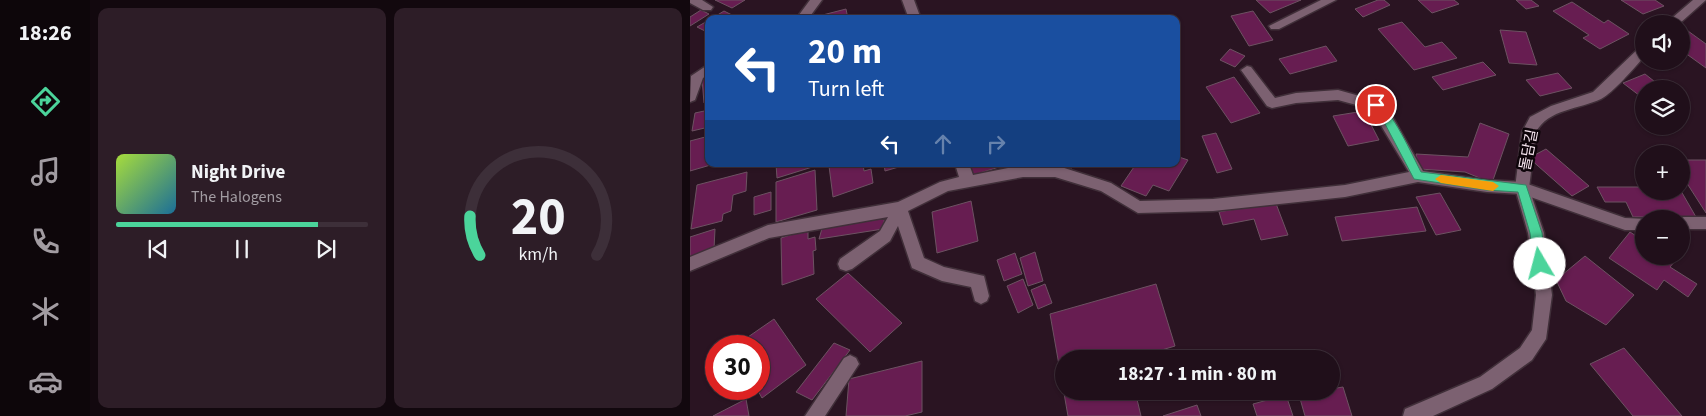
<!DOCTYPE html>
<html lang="en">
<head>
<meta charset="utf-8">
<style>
  :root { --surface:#200f1a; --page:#2d1d27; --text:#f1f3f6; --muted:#a29ca2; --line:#3d2f39; --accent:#4bd49b }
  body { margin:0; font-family:"Source Sans 3","Noto Sans KR",sans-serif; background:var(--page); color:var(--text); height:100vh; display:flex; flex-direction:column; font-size:19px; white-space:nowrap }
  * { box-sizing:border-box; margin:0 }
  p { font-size:16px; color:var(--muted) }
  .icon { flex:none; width:28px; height:28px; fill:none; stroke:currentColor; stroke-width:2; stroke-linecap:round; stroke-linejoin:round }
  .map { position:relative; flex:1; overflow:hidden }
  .details { display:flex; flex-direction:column; gap:8px; padding:8px; background:#12080e; width:600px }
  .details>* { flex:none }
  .top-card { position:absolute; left:15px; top:15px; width:475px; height:152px; border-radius:10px; box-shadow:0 1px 4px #0004,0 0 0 1px var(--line); background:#1a4fa0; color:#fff; overflow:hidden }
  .tools { position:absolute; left:945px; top:15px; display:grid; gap:10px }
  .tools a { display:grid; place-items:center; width:55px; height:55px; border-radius:50%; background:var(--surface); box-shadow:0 1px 4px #0004,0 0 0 1px var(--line); font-size:25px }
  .speed { position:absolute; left:15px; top:335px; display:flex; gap:10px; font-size:25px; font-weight:700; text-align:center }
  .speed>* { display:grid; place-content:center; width:65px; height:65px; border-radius:50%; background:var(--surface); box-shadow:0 1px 4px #0004,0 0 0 1px var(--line); line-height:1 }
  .speed .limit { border:8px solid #d22; background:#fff; color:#111 }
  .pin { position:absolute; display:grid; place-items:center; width:42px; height:42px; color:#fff; margin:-21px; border:2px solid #fff; border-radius:50%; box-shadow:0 1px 5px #0007 }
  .me { position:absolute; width:55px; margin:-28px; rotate:352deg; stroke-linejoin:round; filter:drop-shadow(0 0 4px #0008) }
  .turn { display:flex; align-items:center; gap:18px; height:105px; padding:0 20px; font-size:22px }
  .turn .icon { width:65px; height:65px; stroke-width:2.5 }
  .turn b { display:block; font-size:35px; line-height:42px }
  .lanes { display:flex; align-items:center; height:48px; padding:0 20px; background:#0003; justify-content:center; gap:25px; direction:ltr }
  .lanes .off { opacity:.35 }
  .details .widget { flex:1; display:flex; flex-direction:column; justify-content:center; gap:8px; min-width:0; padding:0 18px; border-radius:10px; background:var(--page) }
  .details .dial { align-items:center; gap:0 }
  .dial svg { height:130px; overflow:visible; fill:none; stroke:var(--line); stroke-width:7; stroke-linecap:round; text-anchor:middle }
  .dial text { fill:var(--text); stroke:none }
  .song { display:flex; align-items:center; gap:15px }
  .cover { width:60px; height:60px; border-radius:8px; background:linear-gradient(135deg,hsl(80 70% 55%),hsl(200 70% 35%)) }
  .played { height:5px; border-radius:2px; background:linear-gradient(90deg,var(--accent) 80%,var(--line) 80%) }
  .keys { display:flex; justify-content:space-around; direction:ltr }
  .details .tiles { flex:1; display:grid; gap:8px; grid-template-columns:repeat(2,1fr) }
  .trip { position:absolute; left:365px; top:350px; width:285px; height:50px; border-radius:25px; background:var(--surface); box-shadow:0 1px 4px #0004,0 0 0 1px var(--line); font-weight:700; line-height:50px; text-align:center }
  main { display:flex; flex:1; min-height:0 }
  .tab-bar { display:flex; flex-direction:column; width:90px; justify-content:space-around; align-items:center; background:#0d060a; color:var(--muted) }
  .tab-bar .icon { width:35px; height:35px }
  .tab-bar .current { color:var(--accent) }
  .tab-bar b { font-size:22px; color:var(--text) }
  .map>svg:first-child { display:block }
  .building { fill:#671d51; stroke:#6d5262 }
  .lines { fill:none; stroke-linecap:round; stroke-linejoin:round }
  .lane-casing { stroke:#402f39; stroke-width:3 }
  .street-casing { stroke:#402f39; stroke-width:3 }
  .lane { fill:#7c6171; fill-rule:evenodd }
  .street { fill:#7c6171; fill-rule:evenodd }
  .route { fill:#4bd49b; stroke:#318a65 }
  .slow { fill:#f59e0b }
  .labels { text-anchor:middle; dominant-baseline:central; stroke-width:5; stroke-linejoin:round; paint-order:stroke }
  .street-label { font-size:15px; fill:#f6e5ef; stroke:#0d0409 }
</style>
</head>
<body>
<main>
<nav class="tab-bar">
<b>18:26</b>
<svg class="icon current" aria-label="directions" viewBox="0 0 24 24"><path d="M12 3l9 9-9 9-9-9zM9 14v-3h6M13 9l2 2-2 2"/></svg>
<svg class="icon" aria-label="music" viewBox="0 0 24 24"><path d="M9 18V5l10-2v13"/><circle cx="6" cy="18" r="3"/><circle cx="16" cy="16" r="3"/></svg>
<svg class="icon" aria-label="phone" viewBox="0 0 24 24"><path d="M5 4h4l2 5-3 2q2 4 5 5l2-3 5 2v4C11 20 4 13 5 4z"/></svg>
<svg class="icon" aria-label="climate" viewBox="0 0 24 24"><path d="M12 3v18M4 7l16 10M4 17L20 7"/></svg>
<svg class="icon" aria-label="car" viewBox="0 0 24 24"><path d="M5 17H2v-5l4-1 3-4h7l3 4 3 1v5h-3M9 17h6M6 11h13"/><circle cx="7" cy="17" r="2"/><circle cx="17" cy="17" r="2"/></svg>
</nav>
<section class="details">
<div class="tiles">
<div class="widget">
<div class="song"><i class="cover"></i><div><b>Night Drive</b><p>The Halogens</p></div></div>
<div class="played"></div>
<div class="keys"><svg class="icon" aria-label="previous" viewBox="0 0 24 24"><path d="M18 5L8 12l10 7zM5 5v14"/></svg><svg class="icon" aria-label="pause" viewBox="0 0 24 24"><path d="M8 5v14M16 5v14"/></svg><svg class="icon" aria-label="next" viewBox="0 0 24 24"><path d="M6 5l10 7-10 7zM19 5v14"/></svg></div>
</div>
<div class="widget dial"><svg viewBox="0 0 100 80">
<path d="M14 69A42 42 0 1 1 86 69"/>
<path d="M14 69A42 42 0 0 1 8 45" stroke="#4bd49b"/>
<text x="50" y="56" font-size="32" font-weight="700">20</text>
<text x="50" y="72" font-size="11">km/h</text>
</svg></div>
</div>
</section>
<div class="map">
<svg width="1016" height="416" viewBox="0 0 1016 416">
  <rect width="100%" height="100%" fill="#2a1422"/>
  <path class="building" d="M25 0H55L42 8Z
    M566 0H611L580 13Z
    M688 0H694L700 5 673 17 665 9Z
    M728 0H764L769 4 742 13Z
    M826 0H841L849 6 836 9Z
    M931 0H965L974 6 953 14Z
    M882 2 914 23 918 20 939 34 910 49 893 38 899 35 863 11Z
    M156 9 158 19H117Z
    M11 10 19 14 0 26V17Z
    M34 11 42 15 35 19H21Z
    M563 11 583 40 559 46 541 16Z
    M19 20V29L15 31 7 27Z
    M712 22 735 47 752 42 767 58 724 70 688 29Z
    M810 30 836 32 847 65 819 63Z
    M998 31 1016 44V68L991 50V34Z
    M636 46 647 61 600 74 589 59Z
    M540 49 555 56 545 67 530 60Z
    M793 62 806 75 753 90 742 77Z
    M868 73 882 88 850 96 836 80Z
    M955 74 974 89H954V99L933 83Z
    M19 76V101L14 103 12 78Z
    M544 77 570 113 541 123 516 87Z
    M19 110V127L2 131 5 113Z
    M674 111 689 140 658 146 643 116Z
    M790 123 819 134 802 183 775 172 729 169 726 154 778 157Z
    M526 133 542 169 527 173 512 136Z
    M19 136V164H24L0 171V141Z
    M856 149 899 186 882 196 839 158Z
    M486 156 498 160 479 191 463 185 456 196 431 186 446 164H486Z
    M991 160H1016V213L991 174Z
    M86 164H132L87 178Z
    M147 164H173L174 171 181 169 183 183 143 197 139 166Z
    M194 164H219L195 171Z
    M277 164H319L280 176Z
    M361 164H383L382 168 360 167Z
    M125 170 127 210 86 222V182Z
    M57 172 56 191 43 195 41 211 33 214 32 221 1 229 7 185Z
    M907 187H954V191H991L1006 217H943L936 202H915Z
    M81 192V210L64 215V197Z
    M750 193 771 230 746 235 726 197Z
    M281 201 288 241 247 253 242 212Z
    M585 201 598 235 571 240 564 219 533 225 529 212Z
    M727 207 736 231 652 241 645 217Z
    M195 215 193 229 129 239 133 225Z
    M25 229 24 249 0 257V237Z
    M118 229V239L125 237 126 250 123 251 124 274 92 285 91 238Z
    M940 232 954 241V256H977L985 261 980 267 1007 284 998 297 974 280 967 290 919 258Z
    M345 252 353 281 338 286 330 258Z
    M325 253 332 274 314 281 307 260Z
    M895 256 944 295 916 325 876 301 866 280Z
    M158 273 212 323 180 352 126 299Z
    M333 279 343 305 328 313 317 286Z
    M355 284 362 303 348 309 341 290Z
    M466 284 485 346 442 359H374V391H445L451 416H378L360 314Z
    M84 319 116 365 72 398 67 389H69V346H45Z
    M144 343 160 350 122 400 106 392Z
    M934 348 992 416H943L900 364Z
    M232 361V412L215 416H156L159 379Z
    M653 387 662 416H615L609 395 641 391V389Z
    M596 395 603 416H567L563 404Z
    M56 399 59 416H23Z
    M507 405 511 416H473Z"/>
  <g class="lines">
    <defs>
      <path id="lane" d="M0 0H12L23 7 21 10H13L0 3Z
        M120 0H132L118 19H106Z
        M212 0H224L231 19H219Z
        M631 0H646L589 29H581L579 26Z
        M19 64V74L13 78 5 100 0 102 1 76Z
        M557 66 561 67 585 98 606 93 648 90 691 102 702 116 733 171 797 180 832 182 935 218 957 219H954V230H935L832 194 797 192 728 182 655 197 523 211 448 213 411 191 365 177H333L258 191 218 211 234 258 254 267 294 276 299 296 297 301 291 304 285 301 281 287 252 281 222 268 208 226 200 241 162 269 156 271 150 269 148 264 150 259 190 231 198 217 79 238 0 271V257L78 225 208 202 250 182 269 177 265 164H279L283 175 333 165H365L421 183 450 201 523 199 655 185 719 172 681 109 648 100 606 103 582 108 577 106 551 70Z
        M991 217H1016V229H991V219H985Z"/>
      <path id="street" d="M1003 0H1016L989 24H975Z
        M954 46V57C943 69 924 92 911 99 890 109 858 109 846 132L839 188 854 233 862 295 856 339 842 360 802 389 743 416H713L715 409 790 377 830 348 842 330 846 295 838 233 825 188 832 132 840 117 861 106 903 92 950 47Z
        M160 355 166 358 169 364 135 416H115L154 358Z"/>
    </defs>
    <use href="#lane" class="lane-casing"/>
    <use href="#street" class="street-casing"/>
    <use href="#lane" class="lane"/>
    <use href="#street" class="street"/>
  </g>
  <path class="route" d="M686 102C701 107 723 157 731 172L836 185 852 233 856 264 854 268H846L844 264 840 233 828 192 797 190 724 179 694 122 681 105Z"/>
  <path class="slow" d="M751 175 803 182 809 186 803 191 751 183 745 179Z"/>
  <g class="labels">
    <g class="street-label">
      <text transform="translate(839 150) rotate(-79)">돌담길</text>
    </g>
  </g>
</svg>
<div class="tools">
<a><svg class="icon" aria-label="sound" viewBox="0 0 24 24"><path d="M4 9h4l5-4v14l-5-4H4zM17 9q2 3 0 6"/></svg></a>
<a><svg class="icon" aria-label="layers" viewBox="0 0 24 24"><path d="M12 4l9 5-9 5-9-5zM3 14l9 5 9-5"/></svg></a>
<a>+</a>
<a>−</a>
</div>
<div class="speed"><div class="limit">30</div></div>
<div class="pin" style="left:686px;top:105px;background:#d93025"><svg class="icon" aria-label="arrive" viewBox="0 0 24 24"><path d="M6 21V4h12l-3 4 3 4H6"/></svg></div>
<svg class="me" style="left:850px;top:264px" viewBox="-20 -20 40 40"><circle r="19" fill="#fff"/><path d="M0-13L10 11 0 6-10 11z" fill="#4bd49b"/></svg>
<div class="trip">18:27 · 1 min · 80 m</div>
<div class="top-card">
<div class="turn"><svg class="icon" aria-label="left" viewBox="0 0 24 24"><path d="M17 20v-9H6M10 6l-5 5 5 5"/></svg><div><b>20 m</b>Turn left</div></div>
<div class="lanes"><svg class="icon" aria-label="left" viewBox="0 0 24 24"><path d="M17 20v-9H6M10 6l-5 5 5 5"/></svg><svg class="icon off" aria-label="ahead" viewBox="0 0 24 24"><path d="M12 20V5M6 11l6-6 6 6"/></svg><svg class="icon off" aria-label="right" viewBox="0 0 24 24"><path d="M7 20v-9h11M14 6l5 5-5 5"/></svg></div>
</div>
</div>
</main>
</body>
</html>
